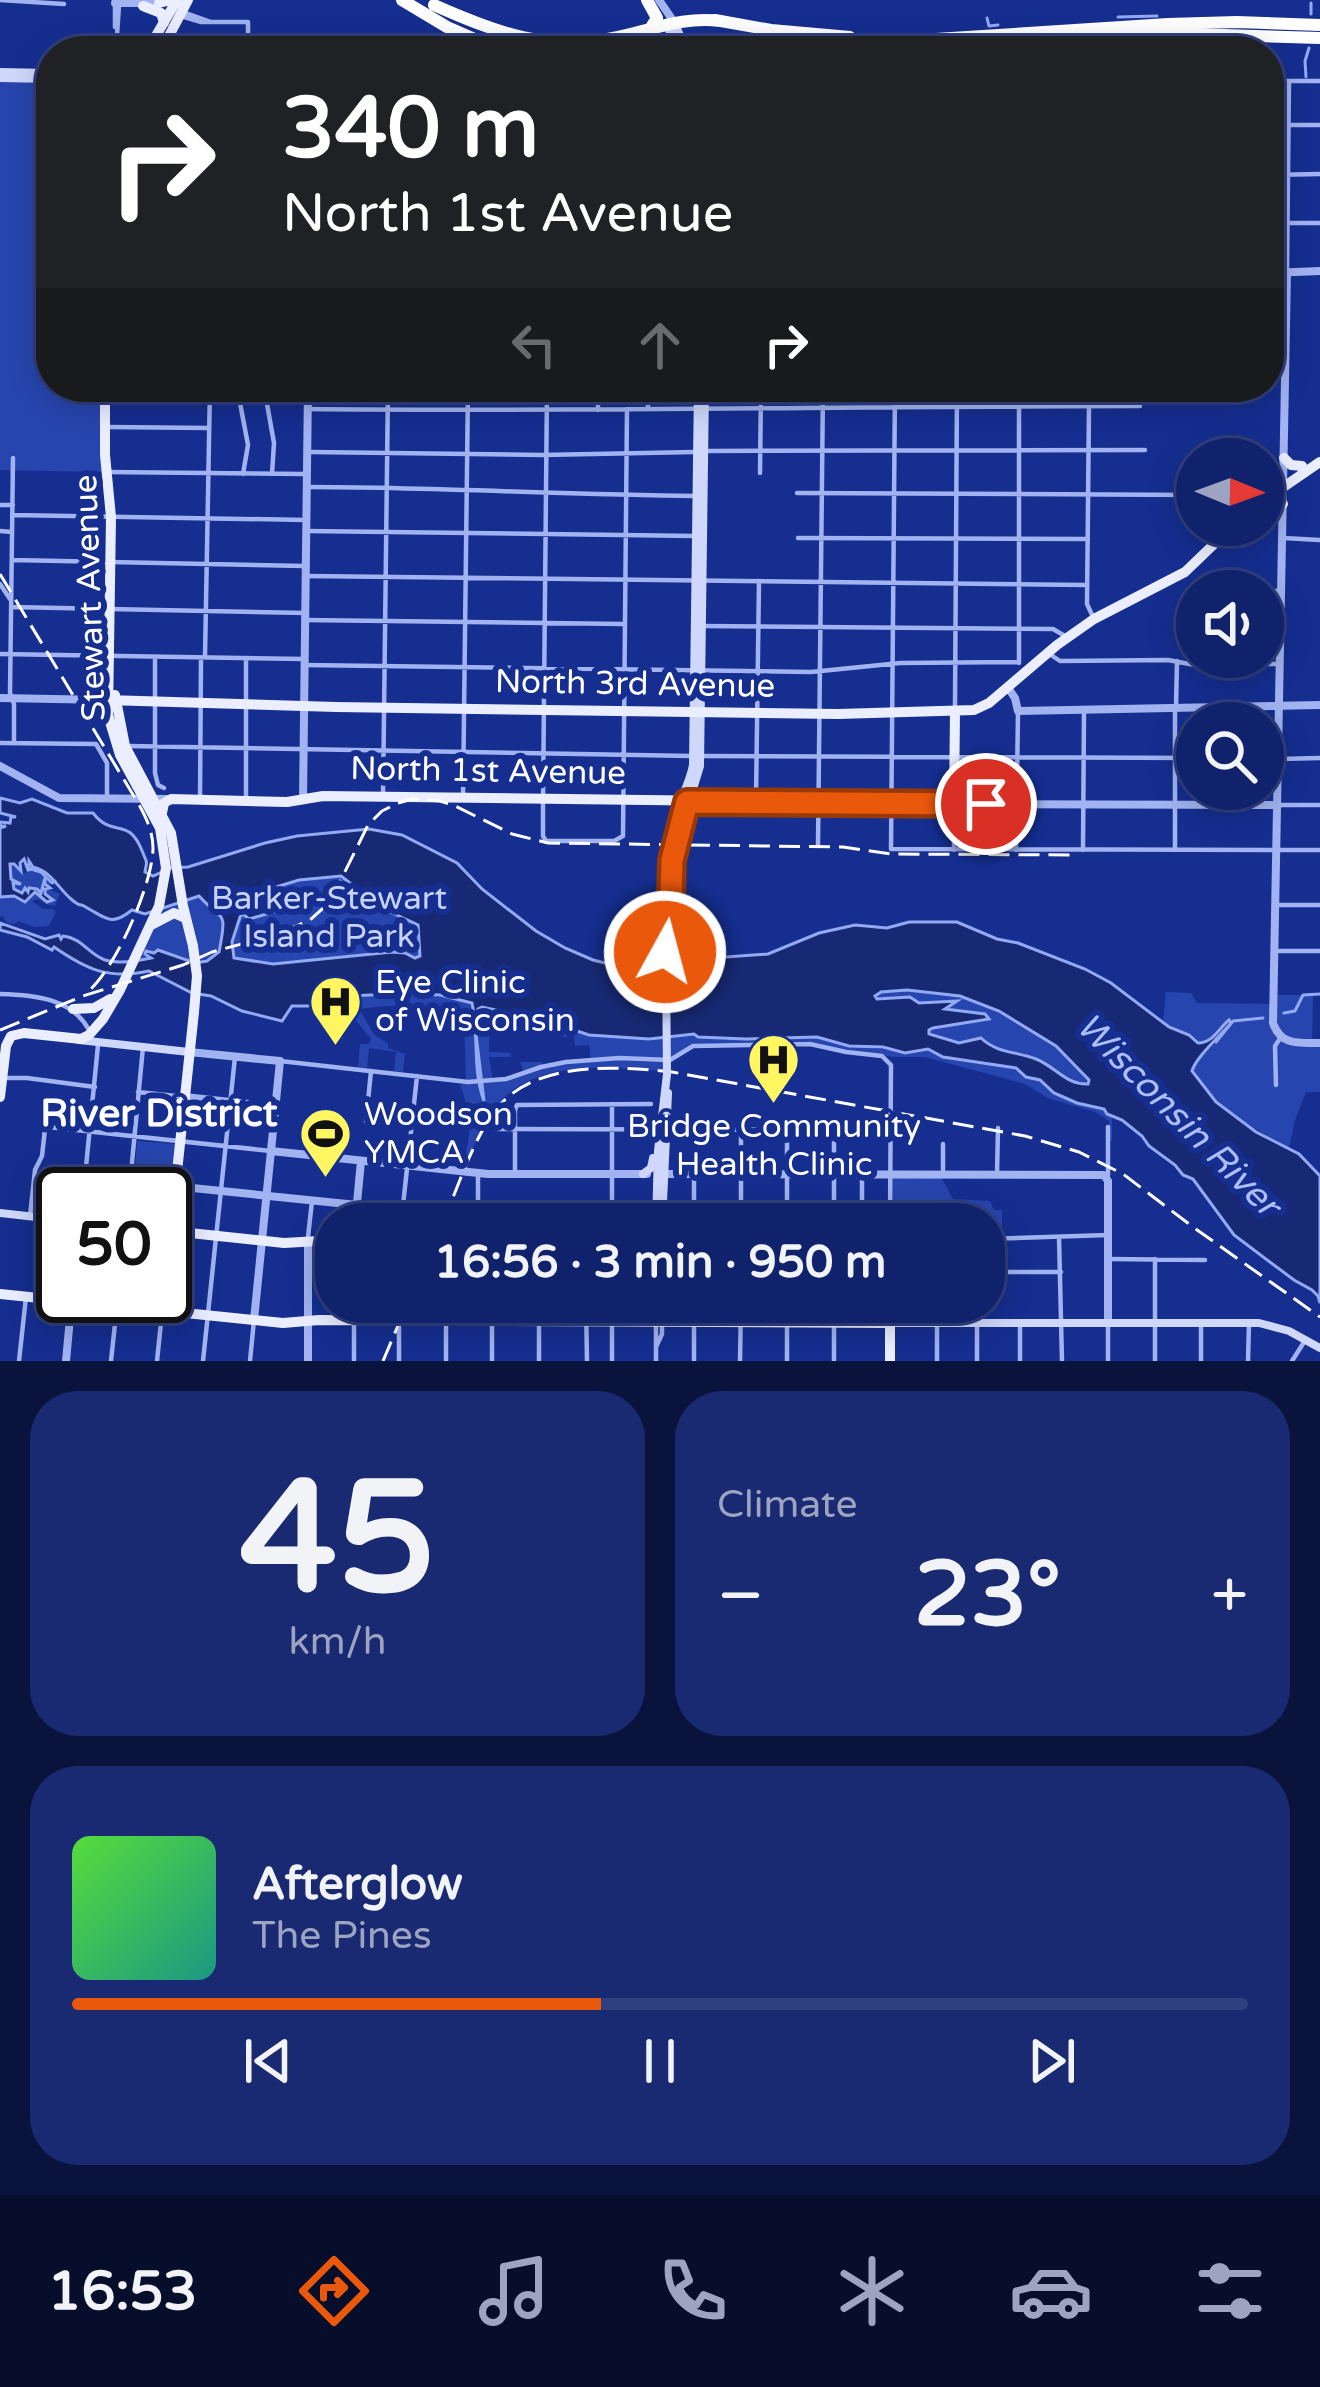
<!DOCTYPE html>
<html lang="en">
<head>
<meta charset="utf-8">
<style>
  :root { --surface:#10226c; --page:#192a72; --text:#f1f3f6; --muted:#9ca4c2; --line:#303f7f; --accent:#ea580c }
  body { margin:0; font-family:"Varela Round",sans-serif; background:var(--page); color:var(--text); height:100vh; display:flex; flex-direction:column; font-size:45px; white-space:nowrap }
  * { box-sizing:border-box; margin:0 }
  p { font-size:39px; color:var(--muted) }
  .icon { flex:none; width:66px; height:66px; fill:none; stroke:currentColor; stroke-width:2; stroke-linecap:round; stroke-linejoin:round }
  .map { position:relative; height:1361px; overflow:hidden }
  .panel { display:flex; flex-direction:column; gap:30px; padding:30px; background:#09133b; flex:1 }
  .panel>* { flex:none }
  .hud { position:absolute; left:36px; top:36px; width:1248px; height:366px; border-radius:48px; box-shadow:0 6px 30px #0003,0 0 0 3px var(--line); background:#202124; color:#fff; overflow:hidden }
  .needle { width:78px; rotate:91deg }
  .buttons { position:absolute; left:1176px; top:438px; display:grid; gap:24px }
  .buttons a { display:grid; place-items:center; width:108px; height:108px; border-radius:50%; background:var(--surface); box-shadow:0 6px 30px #0003,0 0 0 3px var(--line); font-size:60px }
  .speed { position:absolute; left:36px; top:1167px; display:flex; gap:24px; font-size:60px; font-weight:700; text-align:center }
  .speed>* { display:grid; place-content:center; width:156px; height:156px; border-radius:50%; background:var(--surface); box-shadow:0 6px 30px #0003,0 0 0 3px var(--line); line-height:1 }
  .speed .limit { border:6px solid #111; border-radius:18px; background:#fff; color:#111 }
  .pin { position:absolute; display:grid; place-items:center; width:102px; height:102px; color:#fff; margin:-51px; border:6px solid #fff; border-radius:50%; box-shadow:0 3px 12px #0007 }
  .me { position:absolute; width:132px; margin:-66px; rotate:7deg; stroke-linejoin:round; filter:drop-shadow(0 0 9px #0008) }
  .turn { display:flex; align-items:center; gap:42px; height:252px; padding:0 48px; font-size:54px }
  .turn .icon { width:156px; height:156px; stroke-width:2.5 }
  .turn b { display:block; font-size:84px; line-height:102px }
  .lanes { display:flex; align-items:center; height:114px; padding:0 48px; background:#0003; justify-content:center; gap:60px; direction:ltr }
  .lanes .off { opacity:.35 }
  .big { font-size:90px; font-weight:700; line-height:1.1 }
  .panel .widget { flex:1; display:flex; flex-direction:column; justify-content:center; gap:18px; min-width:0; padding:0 42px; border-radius:48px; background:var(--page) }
  .panel .dial { align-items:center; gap:0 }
  .dial b { font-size:156px; line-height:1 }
  .song { display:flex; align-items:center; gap:36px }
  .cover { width:144px; height:144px; border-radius:18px; background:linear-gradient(135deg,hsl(110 70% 55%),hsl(170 70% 35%)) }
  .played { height:12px; border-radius:6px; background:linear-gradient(90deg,var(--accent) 45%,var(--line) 45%) }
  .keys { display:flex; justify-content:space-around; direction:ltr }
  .heat { display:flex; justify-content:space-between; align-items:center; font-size:66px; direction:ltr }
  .panel .tiles { flex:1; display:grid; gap:30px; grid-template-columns:1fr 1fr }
  .widget:last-child { grid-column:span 2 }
  .trip { position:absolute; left:315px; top:1203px; width:690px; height:120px; border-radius:48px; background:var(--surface); box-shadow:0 6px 30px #0003,0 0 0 3px var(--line); font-weight:700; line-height:120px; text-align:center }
  .tab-bar { display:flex; height:192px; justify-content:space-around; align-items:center; background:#060e2b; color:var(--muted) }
  .tab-bar .icon { width:84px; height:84px }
  .tab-bar .current { color:var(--accent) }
  .tab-bar b { font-size:54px; color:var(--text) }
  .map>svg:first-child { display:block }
  .green { fill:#2745ae; fill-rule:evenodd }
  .water { fill:#172974; stroke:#93aaf3; stroke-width:3; fill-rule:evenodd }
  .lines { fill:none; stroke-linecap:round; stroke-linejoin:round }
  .stream { stroke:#93aaf3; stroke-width:3 }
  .minor { stroke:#a1b3f0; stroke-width:4.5 }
  .tertiary { stroke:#a1b3f0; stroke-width:8 }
  .secondary { stroke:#cfd8fb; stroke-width:8 }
  .primary { stroke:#ebeeff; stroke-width:10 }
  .motorway { stroke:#fff; stroke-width:12 }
  .rail { stroke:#fff; stroke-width:3; stroke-dasharray:21 9; stroke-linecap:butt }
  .secondary-bridge { stroke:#cfd8fb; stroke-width:8 }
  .primary-bridge { stroke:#ebeeff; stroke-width:10 }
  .route-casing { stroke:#983908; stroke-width:30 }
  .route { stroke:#ea580c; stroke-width:21 }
  .labels { text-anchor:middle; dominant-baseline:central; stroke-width:12; stroke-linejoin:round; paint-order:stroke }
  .street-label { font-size:33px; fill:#fff; stroke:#152e90 }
  .park-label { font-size:33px; fill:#c8d3fc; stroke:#152e90 }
  .poi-label { font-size:33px; fill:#fff; stroke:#152e90; text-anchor:start }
  .water-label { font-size:36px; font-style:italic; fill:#adbef7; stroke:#152e90 }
  .quarter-label { font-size:39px; font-weight:bold; fill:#fff; stroke:#152e90 }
</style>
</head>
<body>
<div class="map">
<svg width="1320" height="1361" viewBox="0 0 1320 1361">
  <rect width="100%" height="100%" fill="#152e90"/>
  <path class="green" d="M0 81H51V387H103L102 472 0 470Z
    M12 865 21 873H26L27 869 42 873 50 883 48 889 60 894 55 906 46 904 38 899 32 901 43 909H53L56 912 49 926 34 927 19 921 14 924 7 923 3 916 0 917V897L5 895 24 902 35 893 43 898 53 897 45 894V890L40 893 37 889H29L28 892 25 888 22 893 14 889 13 883 19 885 16 880 11 879Z
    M341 876 382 908 418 925 420 956 415 958 405 953 392 952 273 964 234 958C230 943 232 926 243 914L250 919 284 909 288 895 261 899 257 898 256 894 300 880Z
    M199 895C230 912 224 928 216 956L194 963 182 956 147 951 145 954 150 955 151 958 135 962 160 909Z
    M907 990 960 996 999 1011 1056 1046 1089 1080 1088 1084C1066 1085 1056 1067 1036 1059 1016 1051 998 1053 981 1038L959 1043 929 1034V1030L952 1024 959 1010H946L944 1007 953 1004C940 1000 934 1003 921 1003 906 1003 893 997 877 999L875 996 881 992Z
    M1166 992 1191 993 1197 1003 1277 1004 1278 995H1313L1312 1044 1320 1045V1092H1306L1295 1120 1289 1148C1269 1137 1191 1094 1192 1070 1192 1059 1211 1049 1217 1041 1222 1035 1223 1031 1225 1023 1219 1032 1210 1044 1198 1043L1189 1035 1163 1022Z
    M420 993 473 1003C476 1028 470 1075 485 1096L481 1086 475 1026 478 1009 482 1007 547 1021 589 1035 649 1039 694 1034 698 1037 746 1039 817 1037 849 1046 911 1052 929 1049 943 1057 1016 1068 1026 1077 1040 1080 1054 1093 1077 1103 1104 1109 1107 1114 1112 1115V1141H1109V1121L1095 1112 1048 1098 1025 1084 925 1057H894L843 1050 809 1041 692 1044 669 1058V1071C608 1069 534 1055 492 1111 479 1129 473 1153 462 1169 471 1134 473 1120 460 1085L466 1083 464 1012 430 1006 428 1023 419 1022 420 1006H383L359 1009 374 1034 388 1044V1048L405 1054 403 1072 394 1071 396 1052 369 1048 367 1068 358 1067 360 1044H369L371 1039 355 1019 347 998ZM490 1016 560 1037 574 1036 575 1046 589 1045 591 1061 544 1067 542 1062H520L525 1075 493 1082 489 1057H511L510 1053 489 1052Z
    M137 1141 176 1144 171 1184 134 1180Z
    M890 1175H940L953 1199 990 1201 994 1210H1002V1238L984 1239V1224H890Z"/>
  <path class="water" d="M0 798 20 803 32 799 67 813H93C114 840 128 814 143 853 148 866 147 858 145 872L153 876 171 868 188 867 265 843 297 836 369 829 402 835 457 863 482 889 536 931 565 948 593 960 613 965 768 954 819 933 855 925 887 928 909 922H957L997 939 1018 943 1085 969 1111 983 1169 1027 1189 1035 1198 1043C1213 1043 1219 1028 1229 1020L1231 1023C1220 1036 1196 1057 1192 1071L1216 1102 1256 1132 1299 1154 1320 1176V1303L1318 1296 1312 1290 1294 1280 1234 1235 1193 1179 1183 1175 1175 1165 1149 1146 1142 1136 1122 1120 1107 1114 1104 1109 1077 1103 1054 1093 1040 1080 1026 1077 1016 1068 943 1057 928 1049 905 1053 883 1047 849 1046 817 1037 746 1039 698 1037 694 1034 649 1039 589 1035 547 1021 482 1007 478 1009 475 1026 484 1101C472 1070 479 1033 472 1003L440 995 406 993 352 996 330 1006H292L282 1021 242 1011 211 996 192 993 149 971C108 980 86 969 54 947L52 950 27 937 0 930V923L45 939 59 935 61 939 63 936C80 938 85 949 99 957 112 966 137 961 151 958L145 954 146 951 154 953 158 950 195 963 207 961 219 952C228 907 222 922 199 896L145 914 132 910C112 926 107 919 89 909 75 900 84 910 71 899 58 888 51 871 33 867L29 861V868L33 869 28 870 24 859 20 863 21 871 14 864H10L11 879 21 884 13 883 14 889 22 893 25 888 28 892 29 888 37 889 41 893 45 878V884L50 888 45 889V894L53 900 47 902 35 892 25 902 14 896 0 897V828L6 826H0V822L10 823 11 817H16L0 813ZM341 876 382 908 418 925 420 956 415 958 405 953 392 952 273 964 234 958 232 942 240 917 243 914 249 919 284 909 291 902 288 895 261 899 257 898 256 893 299 880ZM907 990 960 996 999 1011 1056 1046 1089 1080 1088 1084C1066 1085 1056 1067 1036 1059 1016 1051 998 1054 981 1038L959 1043 929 1034V1030L933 1028 989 1019 985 1014 945 1009 957 1001 919 1003 910 997 877 999 875 996 881 992Z"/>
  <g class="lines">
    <path class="stream" d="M1311 3V14
      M1118 17 1157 16
      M987 18 989 26 998 25
      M1163 50V51
      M1306 77 1305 61 1309 48
      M1151 387C1166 399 1187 396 1203 387
      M34 870 41 872 52 883 55 881
      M1284 1013 1295 1011 1303 995 1320 994
      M1216 1042 1233 1021 1263 1018"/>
    <path class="minor" d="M0 0 64 4
      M115 3V27
      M183 12 211 22
      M181 16 201 22H248V51
      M116 51 119 5
      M1269 81H1320
      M1289 125H1320
      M1269 175 1320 174
      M1288 223H1320
      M1287 272 1289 81
      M237 387 248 445 243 474
      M264 387 274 443 272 474
      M547 387 543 803V836L546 841H614L623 836 627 409
      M895 387 891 849 1320 850
      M1019 406V663
      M1089 406 1087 604 1094 619
      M307 409C585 412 862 406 1140 406
      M648 409V387
      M598 410V387
      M107 427 209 428
      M706 451 1145 450
      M310 452 542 455 695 452
      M13 458 10 693 14 704V743
      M106 472 304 474
      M760 473 761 387
      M307 487C437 487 566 495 696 496
      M797 493 1197 495
      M0 505H13
      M12 515 306 520
      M0 531 12 532
      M306 531 696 536
      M798 538 1088 539
      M1283 538 1320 540
      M12 560 305 566
      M305 576 1087 585
      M0 584 10 599
      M1253 591H1282
      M11 607 305 613
      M304 620 623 624
      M702 626 1053 629 1065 636
      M1048 653 1060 661 1168 660 1195 665 1279 664
      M0 654 304 659
      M155 657V773L158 785 164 788
      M205 657 210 387
      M246 658V801
      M1190 664V613L1192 608 1197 607
      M304 665 811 672 900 663 1018 662
      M955 706 957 387
      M1175 707V850
      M1176 707 1177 661
      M0 743 96 744 107 763V798
      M128 746 692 756
      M703 756 1197 758
      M1279 759 1320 758
      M383 797 388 387
      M463 798 468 387
      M756 798 759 581
      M200 800 201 658
      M1278 805H1320
      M818 845 823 387
      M954 850V804
      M1016 850 1018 712
      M1083 850 1084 712
      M1276 905H1320
      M1275 951H1320
      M0 994C34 995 72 998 89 1030
      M280 1061 468 1082 506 1079 541 1067 566 1062 619 1058 670 1060 693 1046 810 1044 846 1052 882 1056 891 1065 890 1224
      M6 1078H27L95 1087
      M1276 1085 1275 1046 1281 1037
      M138 1092 185 1097
      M612 1104V1224
      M366 1121 371 1071
      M1108 1127V1175
      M497 1129 890 1130
      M515 1174V1110L517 1105 651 1104
      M943 1174V1144
      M997 1174 998 1128
      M85 1177 98 1045
      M129 1194 143 1047
      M30 1216 35 1170 42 1156 45 1129 48 1127 271 1151
      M665 1217H694
      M401 1224 417 1076
      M478 1224V1173
      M502 1224 505 1217H653
      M694 1224V1129
      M741 1224V1130
      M787 1224V1130
      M834 1224V1130
      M862 1224V1174
      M308 1237 312 1201
      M1059 1237 1062 1361
      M984 1239 1108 1235
      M1108 1259 1205 1260
      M984 1272H1061
      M399 1302V1361
      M586 1302 587 1361
      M862 1320V1302
      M612 1323V1361
      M656 1323V1361
      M977 1323V1361
      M1020 1323V1361
      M1201 1323V1361
      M656 1347 662 1334V1324
      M19 1361 26 1297
      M111 1361 118 1296
      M157 1361 162 1313
      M203 1361 235 1057
      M250 1361 254 1320
      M354 1361V1325
      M446 1361V1302
      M492 1361V1302
      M539 1361V1302
      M694 1361V1302
      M740 1361 741 1302
      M787 1361V1302
      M834 1361V1302
      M937 1361V1302
      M1108 1361V1325
      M1155 1361V1259
      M1248 1361 1249 1323
      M1292 1361 1306 1339"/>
    <path class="tertiary" d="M659 0 674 22
      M115 3H159
      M1287 272 1273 1023C1281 1046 1299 1043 1320 1043
      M1269 273 1320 271
      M1008 688 1015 698 1018 711 1320 705
      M0 698 107 700
      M0 766 59 798 170 799
      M303 799 308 387
      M954 804 1278 805
      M189 1052 280 1061 254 1320
      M185 1097 276 1107
      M271 1151 488 1174H647
      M662 1174 1104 1175 1108 1181V1323
      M84 1194 85 1177 357 1205
      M355 1224 361 1161
      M354 1320V1302
      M66 1361 72 1296
      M308 1361V1242"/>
    <path class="secondary" d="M675 24 687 51
      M667 26 679 51
      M0 72 51 73
      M0 78 51 79
      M668 952 674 851 700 766 705 387
      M666 963C660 911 661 861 677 810 682 795 690 782 693 765L698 387
      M79 1040 189 1052
      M643 1174 651 1168 653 1158
      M0 1213 63 1220
      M656 1224 658 1151 667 1074
      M662 1224 668 1093
      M662 1321V1302
      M656 1323V1302
      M890 1323H1259L1289 1331 1320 1348"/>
    <path class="primary" d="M159 3 171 0
      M143 6 161 13 164 23
      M147 51 177 0
      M161 51 188 0
      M1284 458 1291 465 1302 466
      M1263 501 1320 462
      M1266 502 1276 497 1283 504
      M115 695 125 746 171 833 183 906 193 946
      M107 700 336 707 838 714 974 710 989 703 1057 645 1094 619 1185 572 1234 525
      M162 813 164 803 171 799 287 802 323 796 954 804 955 711
      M151 925 174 913 185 918
      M73 1009 94 1008 110 999
      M0 1097 6 1046 11 1036 24 1033 81 1039 89 1035 103 1019 120 990 159 906 166 868 160 828 120 755 108 715 111 517 105 455V387
      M171 1231 284 1243 336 1240
      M165 1285 194 1012
      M0 1294 283 1323 319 1320 890 1323
      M890 1302V1361"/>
    <path class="motorway" d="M402 0 447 27 502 51
      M647 0 657 18 650 29
      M434 5C497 33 547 52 617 37 652 30 684 16 720 21
      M715 20 771 30 850 37
      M748 51 1168 24 1237 22 1320 25
      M942 51 1191 34 1320 38"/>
    <path class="rail" d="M0 574 138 803C146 817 153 832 153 848 153 884 114 973 85 994
      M0 1030 83 996 183 965 212 952 278 934 310 920 330 902 368 825 382 811 398 803 413 799 440 801 455 806 512 834 548 843 843 847 891 854 1072 855
      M442 1224C458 1188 471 1144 494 1112 532 1060 615 1066 672 1072L1025 1136 1079 1152 1123 1174 1193 1227 1320 1317
      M383 1361 408 1302"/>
    <path class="secondary-bridge" d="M666 963 667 1074"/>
    <path class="primary-bridge" d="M193 946 197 976 194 1012"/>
  </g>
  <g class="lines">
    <defs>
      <path id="route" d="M665 952 666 959 670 931 672 860 687 802 986 804"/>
    </defs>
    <use href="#route" class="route-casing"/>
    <use href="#route" class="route"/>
  </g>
  <defs>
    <symbol id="hospital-pin" viewBox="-11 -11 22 30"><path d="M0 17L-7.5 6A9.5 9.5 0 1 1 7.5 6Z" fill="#fff661" stroke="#152e90"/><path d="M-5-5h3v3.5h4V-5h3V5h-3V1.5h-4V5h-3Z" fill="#111"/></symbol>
    <symbol id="stadium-pin" viewBox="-11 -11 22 30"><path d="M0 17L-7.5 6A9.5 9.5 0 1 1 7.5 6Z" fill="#fff661" stroke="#152e90"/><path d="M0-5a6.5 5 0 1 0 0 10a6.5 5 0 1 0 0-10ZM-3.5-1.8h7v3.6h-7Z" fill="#111"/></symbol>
  </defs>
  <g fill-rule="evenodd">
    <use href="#hospital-pin" x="306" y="972" width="59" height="81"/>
    <use href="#hospital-pin" x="744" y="1030" width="59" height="81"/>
    <use href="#stadium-pin" x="296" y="1104" width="59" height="81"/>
  </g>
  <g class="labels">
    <g class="street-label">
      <text transform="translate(90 598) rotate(-92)">Stewart Avenue</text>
      <text transform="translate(635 684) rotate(1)">North 3rd Avenue</text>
      <text transform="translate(488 771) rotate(1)">North 1st Avenue</text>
    </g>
    <g class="park-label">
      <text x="329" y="898">Barker-Stewart<tspan x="329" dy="38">Island Park</tspan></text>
    </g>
    <g class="poi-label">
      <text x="375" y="982">Eye Clinic<tspan x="375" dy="38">of Wisconsin</tspan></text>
      <text x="364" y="1114">Woodson<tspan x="364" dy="38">YMCA</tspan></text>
      <text x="774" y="1126" text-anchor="middle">Bridge Community<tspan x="774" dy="38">Health Clinic</tspan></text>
    </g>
    <g class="water-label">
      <text transform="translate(1178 1115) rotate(45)">Wisconsin River</text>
    </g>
    <g class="quarter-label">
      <text x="159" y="1113">River District</text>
    </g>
  </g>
</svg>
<div class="buttons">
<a><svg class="needle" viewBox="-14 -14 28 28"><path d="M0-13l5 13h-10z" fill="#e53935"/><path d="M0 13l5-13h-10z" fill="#9ca4c2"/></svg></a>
<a><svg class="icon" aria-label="sound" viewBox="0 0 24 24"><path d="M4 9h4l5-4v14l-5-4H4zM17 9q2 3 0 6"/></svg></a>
<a><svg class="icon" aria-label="search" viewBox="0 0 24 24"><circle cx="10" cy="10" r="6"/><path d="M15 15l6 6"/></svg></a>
</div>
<div class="speed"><div class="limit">50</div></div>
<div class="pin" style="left:986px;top:804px;background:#d93025"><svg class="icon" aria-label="arrive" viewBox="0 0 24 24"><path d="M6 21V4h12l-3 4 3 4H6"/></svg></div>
<svg class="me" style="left:665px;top:952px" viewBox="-20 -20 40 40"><circle r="17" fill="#ea580c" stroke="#fff" stroke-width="3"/><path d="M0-11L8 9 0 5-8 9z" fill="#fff"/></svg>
<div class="trip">16:56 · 3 min · 950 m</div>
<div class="hud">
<div class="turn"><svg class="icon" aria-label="right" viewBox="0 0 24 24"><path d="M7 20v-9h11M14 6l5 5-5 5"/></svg><div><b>340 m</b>North 1st Avenue</div></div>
<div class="lanes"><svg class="icon off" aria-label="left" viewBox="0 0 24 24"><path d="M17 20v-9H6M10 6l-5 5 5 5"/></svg><svg class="icon off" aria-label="ahead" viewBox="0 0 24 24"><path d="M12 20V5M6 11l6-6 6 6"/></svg><svg class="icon" aria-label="right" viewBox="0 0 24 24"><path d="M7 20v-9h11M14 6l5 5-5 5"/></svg></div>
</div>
</div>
<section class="panel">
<div class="tiles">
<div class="widget dial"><b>45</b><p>km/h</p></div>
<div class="widget"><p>Climate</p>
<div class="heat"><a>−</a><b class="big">23°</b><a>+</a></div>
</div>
<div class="widget">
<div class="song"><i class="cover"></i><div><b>Afterglow</b><p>The Pines</p></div></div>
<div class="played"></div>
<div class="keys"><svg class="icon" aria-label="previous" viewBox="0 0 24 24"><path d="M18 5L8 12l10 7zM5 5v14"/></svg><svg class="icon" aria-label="pause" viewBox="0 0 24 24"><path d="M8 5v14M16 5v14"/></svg><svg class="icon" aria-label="next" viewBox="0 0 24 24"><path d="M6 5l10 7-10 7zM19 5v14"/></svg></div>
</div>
</div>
</section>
<nav class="tab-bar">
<b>16:53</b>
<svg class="icon current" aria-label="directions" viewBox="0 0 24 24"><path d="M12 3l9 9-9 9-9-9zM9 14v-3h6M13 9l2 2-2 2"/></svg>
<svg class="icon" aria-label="music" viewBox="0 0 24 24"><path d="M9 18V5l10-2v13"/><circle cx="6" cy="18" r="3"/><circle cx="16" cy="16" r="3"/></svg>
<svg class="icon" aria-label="phone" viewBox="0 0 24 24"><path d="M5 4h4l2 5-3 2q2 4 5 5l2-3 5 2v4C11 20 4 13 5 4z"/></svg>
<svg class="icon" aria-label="climate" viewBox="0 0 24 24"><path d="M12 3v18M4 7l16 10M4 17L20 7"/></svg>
<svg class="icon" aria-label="car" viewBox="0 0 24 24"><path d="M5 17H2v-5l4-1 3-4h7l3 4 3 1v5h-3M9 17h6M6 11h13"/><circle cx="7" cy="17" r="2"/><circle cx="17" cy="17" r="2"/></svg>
<svg class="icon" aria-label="filters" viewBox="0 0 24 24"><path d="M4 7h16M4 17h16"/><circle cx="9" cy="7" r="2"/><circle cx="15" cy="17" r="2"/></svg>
</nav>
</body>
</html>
